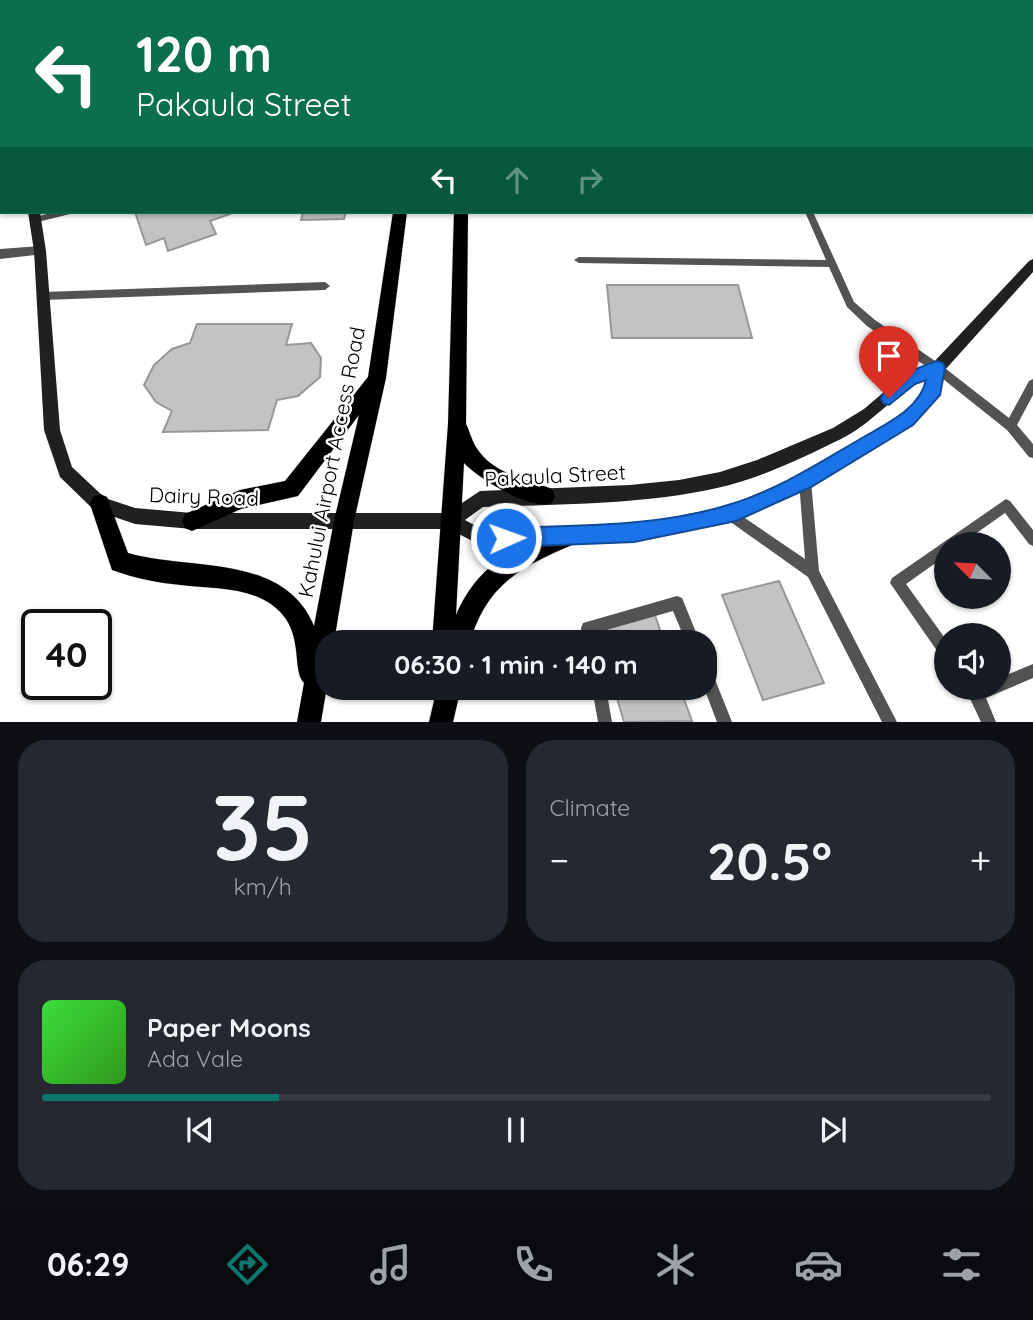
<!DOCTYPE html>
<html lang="en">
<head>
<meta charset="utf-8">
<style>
  :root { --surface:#171b24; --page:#242831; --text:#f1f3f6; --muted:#9ea1a6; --line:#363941; --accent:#0f766e }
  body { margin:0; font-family:Quicksand,sans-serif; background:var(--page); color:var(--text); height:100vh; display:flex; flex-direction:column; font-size:26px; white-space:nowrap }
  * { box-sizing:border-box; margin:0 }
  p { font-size:23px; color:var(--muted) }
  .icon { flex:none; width:38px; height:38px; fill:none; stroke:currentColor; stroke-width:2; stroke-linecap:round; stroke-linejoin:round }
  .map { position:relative; height:722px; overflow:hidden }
  .sheet { display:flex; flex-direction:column; gap:18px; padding:18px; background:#0d0f14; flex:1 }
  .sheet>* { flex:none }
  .banner { position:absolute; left:0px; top:0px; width:1034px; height:214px; box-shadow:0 2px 5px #0004; background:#0b6e4f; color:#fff; overflow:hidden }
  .needle { width:46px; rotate:294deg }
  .fabs { position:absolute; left:934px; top:532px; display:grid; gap:14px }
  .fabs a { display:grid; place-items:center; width:77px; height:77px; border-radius:50%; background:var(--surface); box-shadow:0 2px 5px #0004; font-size:35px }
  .speed { position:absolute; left:21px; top:609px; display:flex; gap:14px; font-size:35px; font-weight:700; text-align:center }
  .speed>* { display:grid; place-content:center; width:91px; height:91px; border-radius:50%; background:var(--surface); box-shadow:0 2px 5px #0004; line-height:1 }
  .speed .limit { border:4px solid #111; border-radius:10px; background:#fff; color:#111 }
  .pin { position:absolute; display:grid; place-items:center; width:60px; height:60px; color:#fff; margin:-72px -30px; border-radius:50% 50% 50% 0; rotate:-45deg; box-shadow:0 0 7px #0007 }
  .pin .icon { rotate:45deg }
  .me { position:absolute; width:77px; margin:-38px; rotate:88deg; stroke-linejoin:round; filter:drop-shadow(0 0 5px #0008) }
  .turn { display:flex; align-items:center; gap:24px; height:147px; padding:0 21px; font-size:32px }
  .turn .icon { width:91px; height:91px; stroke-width:2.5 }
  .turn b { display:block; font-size:49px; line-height:60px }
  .lanes { display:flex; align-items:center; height:66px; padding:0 21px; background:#0003; justify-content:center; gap:35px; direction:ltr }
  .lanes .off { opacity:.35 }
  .big { font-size:52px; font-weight:700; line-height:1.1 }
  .sheet .tile { flex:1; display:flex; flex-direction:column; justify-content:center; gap:10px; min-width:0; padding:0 24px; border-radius:28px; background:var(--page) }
  .sheet .dial { align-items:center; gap:0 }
  .dial b { font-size:91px; line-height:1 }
  .song { display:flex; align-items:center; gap:21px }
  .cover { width:84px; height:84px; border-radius:10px; background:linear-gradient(135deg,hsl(120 70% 55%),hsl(110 70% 35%)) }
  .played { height:7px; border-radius:4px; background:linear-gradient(90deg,var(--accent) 25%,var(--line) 25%) }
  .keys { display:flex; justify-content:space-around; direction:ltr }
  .heat { display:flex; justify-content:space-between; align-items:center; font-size:38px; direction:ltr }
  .sheet .tiles { flex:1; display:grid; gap:18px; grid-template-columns:1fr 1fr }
  .tile:last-child { grid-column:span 2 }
  .trip { position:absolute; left:315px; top:630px; width:402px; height:70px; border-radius:28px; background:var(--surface); box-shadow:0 2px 5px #0004; font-weight:700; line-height:70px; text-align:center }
  .dock { display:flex; height:112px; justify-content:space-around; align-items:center; background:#090b0e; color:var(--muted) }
  .dock .icon { width:49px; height:49px }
  .dock .current { color:var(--accent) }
  .dock b { font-size:32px; color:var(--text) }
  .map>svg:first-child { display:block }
  .building { fill:#c3c3c3; stroke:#979797; stroke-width:2 }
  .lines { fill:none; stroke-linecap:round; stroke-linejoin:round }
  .primary-casing { stroke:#dbdbdb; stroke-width:1 }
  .lane { fill:#535353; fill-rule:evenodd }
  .street { fill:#535353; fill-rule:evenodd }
  .secondary { fill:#202020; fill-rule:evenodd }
  .primary { fill:#000; fill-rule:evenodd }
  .route { fill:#1a73e8; stroke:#114b97; stroke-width:2 }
  .labels { text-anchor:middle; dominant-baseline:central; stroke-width:5; stroke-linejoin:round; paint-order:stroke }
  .street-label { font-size:21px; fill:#000; stroke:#fff }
</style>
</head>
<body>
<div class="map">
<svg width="1033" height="722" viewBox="0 0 1033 722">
  <rect width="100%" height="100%" fill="#fff"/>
  <path class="building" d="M242 0H372L235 2Z
    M580 0H878L866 2Z
    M135 212H229L230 214 210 221 216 234 168 251 164 238 146 245Z
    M303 212H346L344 219 301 220Z
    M607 285H738L752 338H612Z
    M197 324H292L286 345 311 343 321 358 320 377 298 396 277 400 268 430 163 432 172 411 156 402 144 385 154 365 172 349 190 343Z
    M779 581 824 683 763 700 722 595Z
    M655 615 664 642H600L597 631Z
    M614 688H680L692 721 624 722Z"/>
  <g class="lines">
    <defs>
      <path id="primary" d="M425 0H435V2H425Z
        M473 0H483V2H473Z
        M393 212H407L386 378 354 521 334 642H327V686L321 722H297L304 683C292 671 303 638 282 614 258 586 214 589 181 585 158 583 134 578 112 570L90 504 93 497 100 494 107 497 128 553C191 571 284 553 314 626L334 521 359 415 298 496 241 509 192 531 185 528 182 521 185 514 240 490 285 481 368 377Z
        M454 212H468L466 424C470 432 472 442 478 450 494 474 527 479 552 489L555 496 552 503C531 511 479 479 464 463L456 615C479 561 520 545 572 525L579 528 582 535 579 542C525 565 488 581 470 642H432L448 424Z
        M437 688H461L453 722H429Z"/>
    </defs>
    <use href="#primary" class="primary-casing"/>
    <path class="lane" d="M168 0H179L177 2H165Z
      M0 30H2V34H0Z
      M0 71H2V76H0Z
      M1032 91H1033V95H1032Z
      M0 155H2V161H0Z
      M55 212H71L70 214 34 223 30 220 31 218Z
      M805 212H813L854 302 875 320 941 365 1009 418 1029 381 1033 379V395L1017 425 1033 444V458L1029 457 1007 430 933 371 867 326 847 307 829 267 579 263 574 260 579 257 826 260Z
      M325 282 330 286 325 290 43 300 38 296 43 292Z
      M805 475 809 477 811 481 819 571 897 722H882L808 577 725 518 723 514 725 510 729 508 733 510 805 559 799 481 801 477Z
      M1006 499 1010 501 1033 530V546L1029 544 1005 513 961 544H947V555L906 584 947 641V660L942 658 890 583 892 578Z
      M677 596 682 598 700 642H686L673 611 596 633 597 642H583L581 628 583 623Z
      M1033 664V678L986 698 996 722H981L965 688H999V678Z
      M705 665 710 667 732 722H717L704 688Z
      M592 688H606L612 722H598Z"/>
    <path class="street" d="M40 246 46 251 44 254 0 259V249Z"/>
    <path class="secondary" d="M10 0H18V2H10Z
      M28 212H40L46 251 60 430 72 467 105 498 135 508 192 513H447L480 491 630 485 679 480 720 472 757 460 833 428 864 409 904 375 932 364 1029 261 1033 259V272L944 371 936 399 912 425 811 486 735 520 634 541 484 547 449 529H192L135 524 94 510 60 477 44 430 34 251ZM928 378 924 392 902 415 799 476 728 506 634 525 485 531 465 520 483 507C561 504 641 505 717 488 759 479 802 458 841 439 874 423 897 390 928 378Z"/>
    <use href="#primary" class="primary"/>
  </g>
  <path class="route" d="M937 361 943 363 945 368 940 395 913 425 811 487 736 521 634 542 506 547 499 545 496 538 499 531 506 528C580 525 657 527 728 505 776 491 819 463 862 438 886 424 920 409 926 380L915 384 889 405 883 403 881 398C891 377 917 368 937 361Z"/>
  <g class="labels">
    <g class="street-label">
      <text transform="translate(331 462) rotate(-79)">Kahului Airport Access Road</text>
      <text transform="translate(555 475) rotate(-3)">Pakaula Street</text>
      <text transform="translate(204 496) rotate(2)">Dairy Road</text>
    </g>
  </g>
</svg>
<div class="fabs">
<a><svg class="needle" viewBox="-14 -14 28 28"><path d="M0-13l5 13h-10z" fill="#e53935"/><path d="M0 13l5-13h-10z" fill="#9ea1a6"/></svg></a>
<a><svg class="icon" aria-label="sound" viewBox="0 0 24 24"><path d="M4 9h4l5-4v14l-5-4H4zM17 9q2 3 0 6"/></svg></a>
</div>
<div class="speed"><div class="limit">40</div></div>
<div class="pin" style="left:889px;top:398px;background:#d93025"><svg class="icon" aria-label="arrive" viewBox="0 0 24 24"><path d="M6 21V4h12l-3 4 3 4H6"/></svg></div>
<svg class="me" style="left:506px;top:538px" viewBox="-20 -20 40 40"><circle r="17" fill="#1a73e8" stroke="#fff" stroke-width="3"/><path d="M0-11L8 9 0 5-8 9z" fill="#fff"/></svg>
<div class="trip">06:30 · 1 min · 140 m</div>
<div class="banner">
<div class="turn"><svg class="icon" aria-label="left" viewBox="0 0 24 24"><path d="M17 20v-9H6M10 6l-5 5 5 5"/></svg><div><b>120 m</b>Pakaula Street</div></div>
<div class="lanes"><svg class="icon" aria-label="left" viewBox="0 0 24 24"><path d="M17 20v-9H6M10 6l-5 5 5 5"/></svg><svg class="icon off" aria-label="ahead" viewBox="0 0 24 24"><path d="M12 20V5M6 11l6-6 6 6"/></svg><svg class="icon off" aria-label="right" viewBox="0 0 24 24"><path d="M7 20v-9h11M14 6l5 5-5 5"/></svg></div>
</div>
</div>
<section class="sheet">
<div class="tiles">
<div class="tile dial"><b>35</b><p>km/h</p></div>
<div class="tile"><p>Climate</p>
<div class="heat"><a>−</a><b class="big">20.5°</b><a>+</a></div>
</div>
<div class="tile">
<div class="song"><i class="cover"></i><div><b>Paper Moons</b><p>Ada Vale</p></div></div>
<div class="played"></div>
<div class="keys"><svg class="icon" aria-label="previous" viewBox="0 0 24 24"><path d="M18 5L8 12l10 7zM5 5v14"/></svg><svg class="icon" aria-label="pause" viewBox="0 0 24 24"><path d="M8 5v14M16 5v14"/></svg><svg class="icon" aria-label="next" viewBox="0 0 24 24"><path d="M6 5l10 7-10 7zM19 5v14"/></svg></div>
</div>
</div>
</section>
<nav class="dock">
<b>06:29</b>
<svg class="icon current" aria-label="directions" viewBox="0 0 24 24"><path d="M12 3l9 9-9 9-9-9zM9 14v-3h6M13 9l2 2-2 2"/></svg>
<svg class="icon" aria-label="music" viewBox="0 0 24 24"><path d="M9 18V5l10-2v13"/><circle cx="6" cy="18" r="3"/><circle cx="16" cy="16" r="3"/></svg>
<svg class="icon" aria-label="phone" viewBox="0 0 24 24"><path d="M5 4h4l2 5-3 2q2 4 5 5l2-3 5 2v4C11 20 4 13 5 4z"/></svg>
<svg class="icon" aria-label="climate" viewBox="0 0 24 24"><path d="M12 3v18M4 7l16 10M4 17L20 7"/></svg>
<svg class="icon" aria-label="car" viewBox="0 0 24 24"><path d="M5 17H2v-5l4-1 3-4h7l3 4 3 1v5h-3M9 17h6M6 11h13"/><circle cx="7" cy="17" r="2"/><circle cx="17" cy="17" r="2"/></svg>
<svg class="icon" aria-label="filters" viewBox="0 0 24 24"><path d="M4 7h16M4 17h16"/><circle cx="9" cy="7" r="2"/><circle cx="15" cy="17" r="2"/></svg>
</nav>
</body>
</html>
